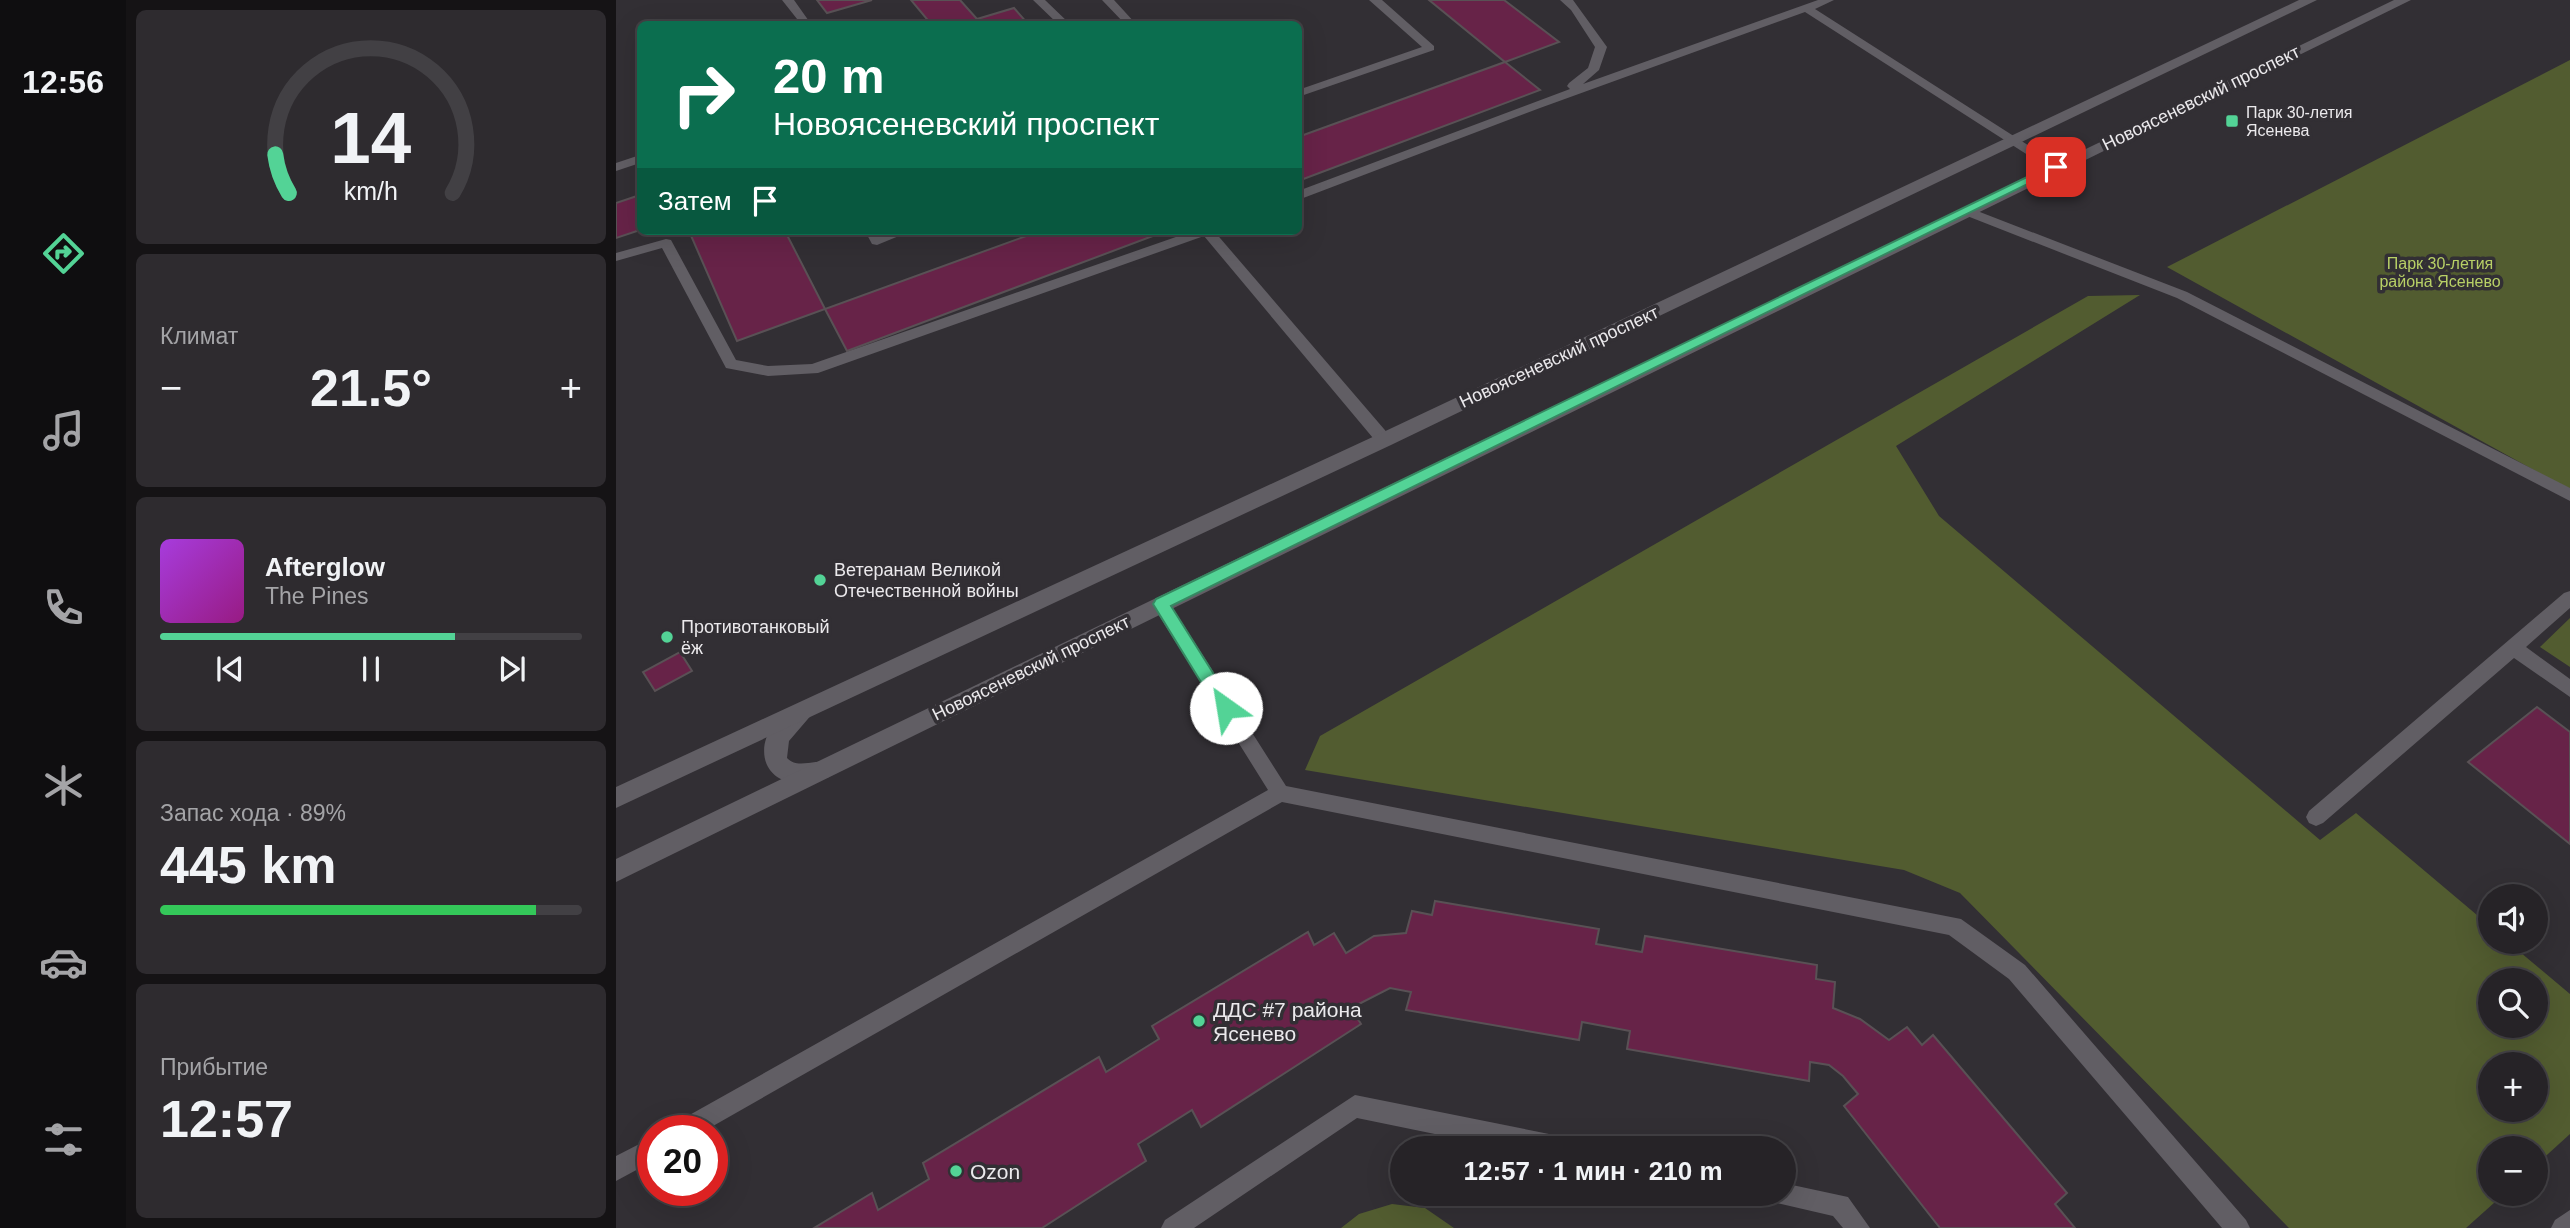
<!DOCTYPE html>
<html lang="ru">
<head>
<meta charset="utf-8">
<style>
  :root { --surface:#262327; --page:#2e2b2f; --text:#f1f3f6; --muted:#a4a4a7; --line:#424044; --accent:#53d396 }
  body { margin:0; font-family:Helvetica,sans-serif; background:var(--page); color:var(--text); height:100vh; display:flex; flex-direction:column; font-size:26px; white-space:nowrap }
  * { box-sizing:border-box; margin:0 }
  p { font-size:23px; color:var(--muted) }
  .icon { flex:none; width:38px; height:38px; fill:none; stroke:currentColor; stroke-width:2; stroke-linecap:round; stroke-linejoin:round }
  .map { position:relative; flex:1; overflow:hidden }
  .sheet { display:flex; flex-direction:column; gap:10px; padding:10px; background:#151315; width:490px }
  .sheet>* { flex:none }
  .banner { position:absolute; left:21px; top:21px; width:665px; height:214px; border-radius:10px; box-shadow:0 7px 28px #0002,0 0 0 2px var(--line); background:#0b6e4f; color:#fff; overflow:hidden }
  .controls { position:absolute; left:1862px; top:884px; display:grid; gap:14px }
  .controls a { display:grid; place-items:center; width:70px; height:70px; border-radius:50%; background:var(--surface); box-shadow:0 7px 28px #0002,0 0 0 2px var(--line); font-size:35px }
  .speed { position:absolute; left:21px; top:1115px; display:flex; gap:14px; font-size:35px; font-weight:700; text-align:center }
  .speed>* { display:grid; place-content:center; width:91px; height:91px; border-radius:50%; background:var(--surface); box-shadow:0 7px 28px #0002,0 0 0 2px var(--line); line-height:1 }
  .speed .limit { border:10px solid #d22; background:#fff; color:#111 }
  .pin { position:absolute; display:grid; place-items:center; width:60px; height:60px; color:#fff; margin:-30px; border-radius:14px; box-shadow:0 4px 10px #0006 }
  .me { position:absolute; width:77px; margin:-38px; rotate:328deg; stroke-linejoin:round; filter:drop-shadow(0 0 5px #0008) }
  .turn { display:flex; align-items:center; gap:24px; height:147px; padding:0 21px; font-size:32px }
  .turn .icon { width:91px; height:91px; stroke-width:2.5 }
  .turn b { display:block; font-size:49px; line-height:60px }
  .then { display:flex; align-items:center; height:66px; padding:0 21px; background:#0003; gap:14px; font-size:26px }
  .big { font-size:52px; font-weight:600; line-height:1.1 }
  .sheet .card { flex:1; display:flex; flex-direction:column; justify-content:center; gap:10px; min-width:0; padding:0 24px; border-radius:10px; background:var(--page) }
  .sheet .dial { align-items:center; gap:0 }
  .dial svg { height:182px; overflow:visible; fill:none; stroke:var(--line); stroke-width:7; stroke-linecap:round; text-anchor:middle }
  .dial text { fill:var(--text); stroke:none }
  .song { display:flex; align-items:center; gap:21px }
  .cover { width:84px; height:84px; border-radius:10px; background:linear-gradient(135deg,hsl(280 70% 55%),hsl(310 70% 35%)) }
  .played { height:7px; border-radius:4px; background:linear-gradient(90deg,var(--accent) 70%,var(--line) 70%) }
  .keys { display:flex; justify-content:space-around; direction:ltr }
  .heat { display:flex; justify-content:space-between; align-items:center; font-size:38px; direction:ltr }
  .charge { height:10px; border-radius:5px; background:linear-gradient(90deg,#34c759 89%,var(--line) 0) }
  .trip { position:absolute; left:774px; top:1136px; width:406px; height:70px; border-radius:35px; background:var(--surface); box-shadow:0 7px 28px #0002,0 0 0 2px var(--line); font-weight:600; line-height:70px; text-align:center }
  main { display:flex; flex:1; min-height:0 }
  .dock { display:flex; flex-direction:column; width:126px; justify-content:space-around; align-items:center; background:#0f0e10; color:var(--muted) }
  .dock .icon { width:49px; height:49px }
  .dock .active { color:var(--accent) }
  .dock b { font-size:32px; color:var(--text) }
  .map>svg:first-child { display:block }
  .green { fill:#525c30; fill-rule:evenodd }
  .building { fill:#672348; stroke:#595155; stroke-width:2 }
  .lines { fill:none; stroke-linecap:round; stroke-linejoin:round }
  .lane { fill:#615e64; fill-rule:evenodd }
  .street { fill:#615e64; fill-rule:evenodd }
  .secondary { fill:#615e64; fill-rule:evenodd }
  .route { fill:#53d396; stroke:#368962; stroke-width:2 }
  .poi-dot { fill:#53d396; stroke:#322f34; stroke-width:2.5 }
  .labels { text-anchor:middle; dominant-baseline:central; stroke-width:7; stroke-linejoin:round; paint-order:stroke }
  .far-poi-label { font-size:16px; fill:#ebe9ec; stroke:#322f34; text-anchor:start }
  .far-park-label { font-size:16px; fill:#b8d066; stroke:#322f34 }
  .street-label { font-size:18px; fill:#ebe9ec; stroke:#322f34 }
  .poi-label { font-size:18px; fill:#ebe9ec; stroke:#322f34; text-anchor:start }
  .near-poi-label { font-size:21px; fill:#ebe9ec; stroke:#322f34; text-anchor:start }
</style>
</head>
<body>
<main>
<nav class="dock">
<b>12:56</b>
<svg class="icon active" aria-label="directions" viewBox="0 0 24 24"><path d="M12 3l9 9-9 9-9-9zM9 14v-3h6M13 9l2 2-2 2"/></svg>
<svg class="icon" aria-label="music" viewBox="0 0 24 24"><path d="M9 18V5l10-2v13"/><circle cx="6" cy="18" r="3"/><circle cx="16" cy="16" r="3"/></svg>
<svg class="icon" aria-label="phone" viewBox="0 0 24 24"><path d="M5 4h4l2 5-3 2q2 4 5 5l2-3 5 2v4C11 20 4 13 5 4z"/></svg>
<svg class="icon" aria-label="climate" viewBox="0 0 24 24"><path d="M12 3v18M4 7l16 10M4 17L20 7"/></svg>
<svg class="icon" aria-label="car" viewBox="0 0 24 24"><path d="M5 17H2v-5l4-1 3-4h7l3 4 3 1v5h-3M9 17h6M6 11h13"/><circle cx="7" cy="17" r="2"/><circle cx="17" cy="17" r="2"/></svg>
<svg class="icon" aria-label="filters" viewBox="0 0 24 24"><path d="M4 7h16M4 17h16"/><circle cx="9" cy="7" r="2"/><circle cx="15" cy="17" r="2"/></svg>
</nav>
<section class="sheet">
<div class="card dial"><svg viewBox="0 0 100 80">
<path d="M14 69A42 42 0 1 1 86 69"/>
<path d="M14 69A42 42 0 0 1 8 52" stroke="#53d396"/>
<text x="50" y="56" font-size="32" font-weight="700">14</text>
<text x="50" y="72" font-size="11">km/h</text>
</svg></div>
<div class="card"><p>Климат</p>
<div class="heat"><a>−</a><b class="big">21.5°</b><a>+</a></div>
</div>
<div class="card">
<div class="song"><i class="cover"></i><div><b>Afterglow</b><p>The Pines</p></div></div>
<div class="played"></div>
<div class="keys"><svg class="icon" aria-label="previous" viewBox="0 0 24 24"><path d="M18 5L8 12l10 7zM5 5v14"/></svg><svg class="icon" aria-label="pause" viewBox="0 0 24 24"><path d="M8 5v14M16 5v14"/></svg><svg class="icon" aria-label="next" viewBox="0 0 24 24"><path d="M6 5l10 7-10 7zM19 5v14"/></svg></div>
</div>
<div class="card"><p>Запас хода · 89%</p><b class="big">445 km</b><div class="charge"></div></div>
<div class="card"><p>Прибытие</p><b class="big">12:57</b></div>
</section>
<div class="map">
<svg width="1954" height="1228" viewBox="0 0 1954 1228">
  <rect width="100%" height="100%" fill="#322f34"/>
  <path class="green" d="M1954 60V490L1551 267Z
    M1524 295 1280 446 1323 516 1704 840 1740 813 1874 926V942H1892L1954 994V1134L1920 1165V1148H1874V1194H1888L1850 1228H1673L1344 893 1288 870 689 770 704 736 1472 296ZM1920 980V1026H1874V980ZM1920 1064V1110H1874V1064Z
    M1954 618V667L1924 647Z
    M776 1204 809 1208 838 1228H725L743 1214Z"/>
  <path class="building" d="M201 0H256L211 13Z
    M295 0H344L361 19 398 8 412 24H315Z
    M813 0H888L943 42 889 62Z
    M889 62 924 90 682 181V137Z
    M24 195V230L0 238V203Z
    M73 231H169L209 309 121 341Z
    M424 231H550L231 351 209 309Z
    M64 652 76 671 39 691 27 672Z
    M1921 707 1954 732V844L1852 762Z
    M819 901 983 929 980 944 1026 952 1029 936 1201 965 1200 979 1219 982 1217 1008 1244 1019 1273 1040 1291 1027 1306 1045 1317 1035 1451 1193 1439 1204 1459 1228H1324L1228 1106 1242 1094 1227 1076 1213 1065 1194 1062 1193 1081 1011 1049 1014 1031 966 1022 963 1040 790 1010 795 992 774 988 735 1008 745 1024 585 1127 576 1110 522 1144 530 1161 426 1228H198L256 1193 262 1210 313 1179 307 1163 483 1057 490 1072 543 1039 536 1026 692 932 698 945 718 933 730 953 758 936 790 933 796 911 816 915Z"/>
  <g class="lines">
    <path class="lane" d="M166 0H178L195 24H185Z
      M417 0H429L454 24H442Z
      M486 0H498L520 24H509Z
      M753 0H766L818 46V50L682 97V90L806 47Z
      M944 0H957L991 47 983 70 967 84 1202 0H1218L1199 9 1446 167 1440 171 1435 170 1189 12 924 108 682 200V191L954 89 951 86 953 83 972 68 979 47 955 10Z
      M24 155V163L0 171V163Z
      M1351 207 1571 292 1954 488V501L1561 298 1346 214 1344 211Z
      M249 231H263L265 235 275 231H295L261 245 256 244Z
      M577 231H598L774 436 776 440 774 444H762L588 236 202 373 152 376 110 368 46 248 0 261V253L50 239 55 240 120 360 152 366 196 364Z
      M1954 591V608L1910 647 1954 679V697L1898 658 1707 823 1700 826 1693 823 1690 817 1693 811 1948 593Z
      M545 597 551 599 670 786 1345 919 1409 965 1630 1220 1634 1228H1606L1393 979 1333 935 666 802 90 1130H58L61 1122 652 790 539 609 536 604 539 599Z
      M739 1095 943 1136 951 1140 955 1148H887L741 1118 578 1228H545L549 1220Z
      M37 1137V1161L0 1181V1156Z
      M1167 1183 1232 1197 1254 1228H1227L1217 1216 1157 1202 1153 1194H1167Z
      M1954 1210V1228H1935L1939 1220Z"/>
    <path class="street" d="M186 704 194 706 197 713 173 741 171 758C183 770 198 758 213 763L216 770 213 777C135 805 129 724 186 704Z"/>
    <path class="secondary" d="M1683 0H1701L775 445 0 808V787L761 435Z
      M1778 0H1795L0 882V859Z"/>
  </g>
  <path class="route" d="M1436 165 1446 167 555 606 616 703 619 708 616 713H604L537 604 540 599Z"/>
  <g class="poi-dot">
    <rect x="1609" y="114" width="14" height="14" rx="3.5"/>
    <circle cx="204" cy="580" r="7"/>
    <circle cx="51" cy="637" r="7"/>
    <circle cx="583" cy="1021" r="7"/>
    <circle cx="340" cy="1171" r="7"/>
  </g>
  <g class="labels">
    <g class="far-poi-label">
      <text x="1630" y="112">Парк 30-летия<tspan x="1630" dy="18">Ясенева</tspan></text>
    </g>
    <g class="far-park-label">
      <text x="1824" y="263">Парк 30-летия<tspan x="1824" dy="18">района Ясенево</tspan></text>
    </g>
    <g class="street-label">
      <text transform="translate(1585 98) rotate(-26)">Новоясеневский проспект</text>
      <text transform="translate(943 357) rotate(-25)">Новоясеневский проспект</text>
      <text transform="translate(415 668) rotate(-26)">Новоясеневский проспект</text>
    </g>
    <g class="poi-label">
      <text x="218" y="570">Ветеранам Великой<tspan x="218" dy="21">Отечественной войны</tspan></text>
      <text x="65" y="627">Противотанковый<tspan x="65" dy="21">ёж</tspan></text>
    </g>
    <g class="near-poi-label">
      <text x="597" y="1009">ДДС #7 района<tspan x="597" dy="24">Ясенево</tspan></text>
      <text x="354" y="1171">Ozon</text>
    </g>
  </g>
</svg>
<div class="controls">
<a><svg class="icon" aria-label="sound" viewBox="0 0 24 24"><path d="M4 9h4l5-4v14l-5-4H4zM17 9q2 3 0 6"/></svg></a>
<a><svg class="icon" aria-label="search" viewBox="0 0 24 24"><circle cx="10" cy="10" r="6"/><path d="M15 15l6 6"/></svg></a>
<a>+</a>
<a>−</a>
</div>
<div class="speed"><div class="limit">20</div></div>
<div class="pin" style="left:1440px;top:167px;background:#d93025"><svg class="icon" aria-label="arrive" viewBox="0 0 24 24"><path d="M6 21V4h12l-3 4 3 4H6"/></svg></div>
<svg class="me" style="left:610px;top:708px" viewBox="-20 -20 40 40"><circle r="19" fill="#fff"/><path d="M0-13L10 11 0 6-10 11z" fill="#53d396"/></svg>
<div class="trip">12:57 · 1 мин · 210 m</div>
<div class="banner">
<div class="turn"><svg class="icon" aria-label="right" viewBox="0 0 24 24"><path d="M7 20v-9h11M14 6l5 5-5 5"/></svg><div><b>20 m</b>Новоясеневский проспект</div></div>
<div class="then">Затем<svg class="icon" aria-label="arrive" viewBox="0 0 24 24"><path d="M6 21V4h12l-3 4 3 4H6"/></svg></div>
</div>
</div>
</main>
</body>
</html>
